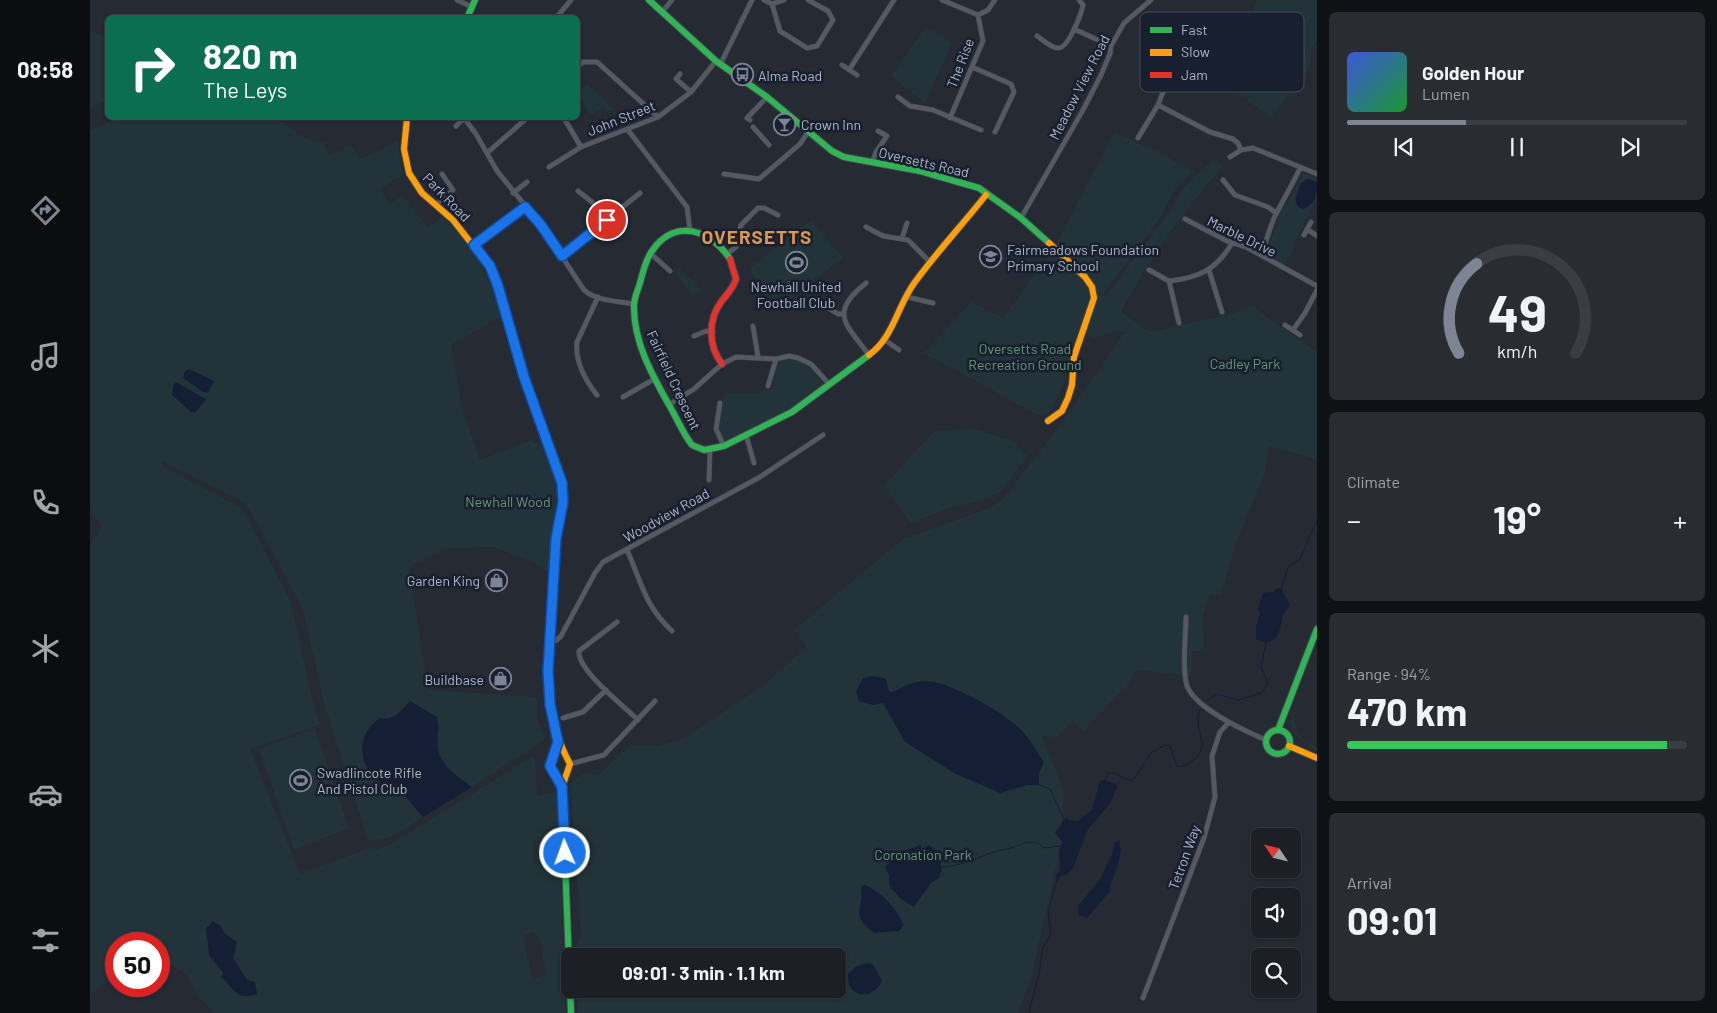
<!DOCTYPE html>
<html lang="en">
<head>
<meta charset="utf-8">
<style>
  :root { --surface:#1c2026; --page:#292d32; --text:#f1f3f6; --muted:#a0a3a7; --line:#3a3e43; --accent:#7d8493 }
  body { margin:0; font-family:Barlow,sans-serif; background:var(--page); color:var(--text); height:100vh; display:flex; flex-direction:column; font-size:19px; white-space:nowrap }
  * { box-sizing:border-box; margin:0 }
  p { font-size:16px; color:var(--muted) }
  .icon { flex:none; width:28px; height:28px; fill:none; stroke:currentColor; stroke-width:2; stroke-linecap:round; stroke-linejoin:round }
  .map { position:relative; flex:1; overflow:hidden }
  .sheet { display:flex; flex-direction:column; gap:12px; padding:12px; background:#0f1215; width:400px }
  .sheet>* { flex:none }
  .top-card { position:absolute; left:15px; top:15px; width:475px; height:105px; border-radius:8px; box-shadow:0 1px 4px #0004,0 0 0 1px var(--line); background:#0b6e4f; color:#fff; overflow:hidden }
  .needle { width:32px; rotate:305deg }
  .controls { position:absolute; left:1161px; top:828px; display:grid; gap:10px }
  .controls a { display:grid; place-items:center; width:50px; height:50px; border-radius:8px; background:var(--surface); box-shadow:0 1px 4px #0004,0 0 0 1px var(--line); font-size:25px }
  .speed { position:absolute; left:15px; top:932px; display:flex; gap:10px; font-size:25px; font-weight:700; text-align:center }
  .speed>* { display:grid; place-content:center; width:65px; height:65px; border-radius:50%; background:var(--surface); box-shadow:0 1px 4px #0004,0 0 0 1px var(--line); line-height:1 }
  .speed .limit { border:8px solid #d22; background:#fff; color:#111 }
  .pin { position:absolute; display:grid; place-items:center; width:42px; height:42px; color:#fff; margin:-21px; border:2px solid #fff; border-radius:50%; box-shadow:0 1px 5px #0007 }
  .me { position:absolute; width:55px; margin:-28px; rotate:358deg; stroke-linejoin:round; filter:drop-shadow(0 0 4px #0008) }
  .turn { display:flex; align-items:center; gap:18px; height:105px; padding:0 15px; font-size:22px }
  .turn .icon { width:65px; height:65px; stroke-width:2.5 }
  .turn b { display:block; font-size:35px; line-height:42px }
  .big { font-size:38px; font-weight:700; line-height:1.1 }
  .sheet .widget { flex:1; display:flex; flex-direction:column; justify-content:center; gap:8px; min-width:0; padding:0 18px; border-radius:8px; background:var(--page) }
  .sheet .dial { align-items:center; gap:0 }
  .dial svg { height:130px; overflow:visible; fill:none; stroke:var(--line); stroke-width:7; stroke-linecap:round; text-anchor:middle }
  .dial text { fill:var(--text); stroke:none }
  .song { display:flex; align-items:center; gap:15px }
  .cover { width:60px; height:60px; border-radius:8px; background:linear-gradient(135deg,hsl(230 70% 55%),hsl(130 70% 35%)) }
  .played { height:5px; border-radius:2px; background:linear-gradient(90deg,var(--accent) 35%,var(--line) 35%) }
  .keys { display:flex; justify-content:space-around; direction:ltr }
  .heat { display:flex; justify-content:space-between; align-items:center; font-size:28px; direction:ltr }
  .charge { height:8px; border-radius:4px; background:linear-gradient(90deg,#34c759 94%,var(--line) 0) }
  .trip { position:absolute; left:471px; top:948px; width:285px; height:50px; border-radius:8px; background:var(--surface); box-shadow:0 1px 4px #0004,0 0 0 1px var(--line); font-weight:700; line-height:50px; text-align:center }
  main { display:flex; flex:1; min-height:0 }
  .tabs { display:flex; flex-direction:column; width:90px; justify-content:space-around; align-items:center; background:#0b0d0f; color:var(--muted) }
  .tabs .icon { width:35px; height:35px }
  .tabs .selected { color:var(--accent) }
  .tabs b { font-size:22px; color:var(--text) }
  .map>svg:first-child { display:block }
  .green { fill:#223439; fill-rule:evenodd }
  .water { fill:#141f36 }
  .lines { fill:none; stroke-linecap:round; stroke-linejoin:round }
  .stream { stroke:#141f36; stroke-width:1 }
  .street-casing { stroke:#424750; stroke-width:5.5 }
  .fast-casing { stroke:#424750; stroke-width:8 }
  .slow-casing { stroke:#424750; stroke-width:8 }
  .jam-casing { stroke:#424750; stroke-width:8 }
  .street { stroke:#545962; stroke-width:4.5 }
  .fast { stroke:#30b455; stroke-width:6 }
  .slow { stroke:#ff9f0a; stroke-width:6 }
  .jam { stroke:#e5322d; stroke-width:6 }
  .route-casing { stroke:#114b97; stroke-width:12 }
  .route { stroke:#1a73e8; stroke-width:9 }
  .labels { text-anchor:middle; dominant-baseline:central; stroke-width:5; stroke-linejoin:round; paint-order:stroke }
  .street-label { font-size:14px; fill:#adb5c6; stroke:#181f2e }
  .poi-label { font-size:14px; fill:#adb5c6; stroke:#181f2e; text-anchor:start }
  .park-label { font-size:14px; fill:#639873; stroke:#181f2e }
  .district-label { font-size:19px; font-weight:bold; letter-spacing:1px; fill:#da9854; stroke:#181f2e }
  .key { fill:#181f2e; stroke:#454c5c; stroke-width:1 }
  .key-label { font-size:14px; fill:#adb5c6 }
</style>
</head>
<body>
<main>
<nav class="tabs">
<b>08:58</b>
<svg class="icon selected" aria-label="directions" viewBox="0 0 24 24"><path d="M12 3l9 9-9 9-9-9zM9 14v-3h6M13 9l2 2-2 2"/></svg>
<svg class="icon" aria-label="music" viewBox="0 0 24 24"><path d="M9 18V5l10-2v13"/><circle cx="6" cy="18" r="3"/><circle cx="16" cy="16" r="3"/></svg>
<svg class="icon" aria-label="phone" viewBox="0 0 24 24"><path d="M5 4h4l2 5-3 2q2 4 5 5l2-3 5 2v4C11 20 4 13 5 4z"/></svg>
<svg class="icon" aria-label="climate" viewBox="0 0 24 24"><path d="M12 3v18M4 7l16 10M4 17L20 7"/></svg>
<svg class="icon" aria-label="car" viewBox="0 0 24 24"><path d="M5 17H2v-5l4-1 3-4h7l3 4 3 1v5h-3M9 17h6M6 11h13"/><circle cx="7" cy="17" r="2"/><circle cx="17" cy="17" r="2"/></svg>
<svg class="icon" aria-label="filters" viewBox="0 0 24 24"><path d="M4 7h16M4 17h16"/><circle cx="9" cy="7" r="2"/><circle cx="15" cy="17" r="2"/></svg>
</nav>
<div class="map">
<svg width="1227" height="1013" viewBox="0 0 1227 1013">
  <rect width="100%" height="100%" fill="#252a33"/>
  <path class="green" d="M1167 0H1227V41L1221 49 1220 67 1181 118 1121 73 1157 25Z
    M836 27 862 43 835 103 801 76Z
    M0 31 18 38 17 99 0 110Z
    M497 83 525 110 516 112 514 106 500 116 488 93Z
    M29 118H187L213 137 227 142 233 141 239 156 261 145 270 159 309 141 310 161 314 174 290 189 300 205 312 195 338 228 352 217C383 248 399 273 412 316L361 345 372 409 390 460 442 440 444 444 450 441 465 478 467 493 459 572 440 561 404 547 355 548 319 567 338 690 447 697V718L455 739 382 787C355 767 345 760 349 725L320 701 306 715 296 720 272 761 287 780 309 790 333 817C315 829 300 842 278 840L235 707 213 610 164 518 155 503 72 461V466L153 509 201 602 225 711 230 724 160 749 210 874 282 847 286 850 301 844 445 755 447 796 463 792 468 802 476 1013H124L105 992 97 975 79 963 69 950V944H26V975L0 995V544L12 527 0 509V130ZM443 932C456 943 451 959 457 974L443 980C441 972 433 940 434 934ZM134 933 141 938 147 949 143 958 157 980 163 995 158 997 150 996 126 961Z
    M1024 132 1068 152 1103 172 1085 188 1072 215 1012 295 1015 297 1082 209 1091 190 1124 159 1132 167C1093 212 1059 259 1031 312L1060 332 1148 312 1160 305 1227 352V460L1179 446 1174 476 1147 540 1131 595H1120L1113 615 1114 651H1102L1101 676 1046 670 1037 686 993 731 983 720 966 737 952 736 974 791 971 843 941 978 928 1013H488V989H748V956H487V944L491 935 480 783 495 773 509 774 541 745 566 746 593 739 674 685 717 646 704 630 813 539 900 508 914 498 973 421 1035 332 1026 331 1004 338 991 330 971 391 961 411 950 416 834 353 881 302 913 318 966 245Z
    M1213 173 1227 178V182L1216 179C1209 183 1205 194 1206 203L1217 208 1227 195V199L1203 245 1205 247 1193 265 1175 253V251L1185 230 1188 215 1200 198Z
    M721 220 753 258 690 307 659 269Z
    M587 269H590L612 290 603 297 584 272Z
    M697 359C714 359 722 368 733 381V386L705 407 633 443C625 425 629 411 635 393L670 394 675 389 681 390 685 381 682 378 690 361Z
    M885 429 923 441 937 456 911 492 886 502 859 508 821 523 794 486 845 430Z
    M1226 648C1227 667 1177 729 1227 747V752L1204 734 1200 721Z
    M225 729 259 828 204 850 169 749Z"/>
  <path class="water" d="M1219 179 1227 182C1227 195 1226 203 1214 209L1208 207 1205 199 1211 183Z
    M99 369 124 381 118 393 113 392 93 378 95 371Z
    M86 382 116 399 106 412H101L82 395 83 386Z
    M1187 588H1191L1200 605C1198 608 1194 612 1193 616 1190 627 1190 640 1176 643L1166 639V626L1170 613 1168 609 1173 593 1184 592Z
    M784 676 796 679 799 691 802 692C812 688 823 681 835 681 858 680 919 715 934 733 941 741 947 752 954 762L949 773V785H938L910 793 864 773 815 742 793 703 783 705 769 701 766 691 773 678Z
    M320 701 347 717C350 727 347 735 347 745 348 765 367 776 382 787L333 817C325 809 318 797 309 791 303 786 294 786 288 781 267 761 266 735 290 718 304 722 312 710 320 701Z
    M1015 780 1026 784 1027 788 1019 805 998 829 983 868 976 875 971 876 966 884V875L970 871 969 850 973 843 965 833 976 817 979 820 988 821 1002 810 1010 781Z
    M1029 840 1031 850 1028 865 1020 886 1021 890 997 918 989 915 988 906 1011 878 1022 854 1025 843Z
    M831 845V863L835 862 833 854 836 846 839 845 849 853 852 870 849 878 841 883 824 907 811 899 799 886V875L795 867 810 852Z
    M775 885C794 894 805 907 814 925L809 931 784 933C758 913 775 909 771 886Z
    M123 921 131 926 134 933 147 942 143 958 157 980 165 982 167 994C146 1000 146 991 131 977L133 973 119 955 116 928Z
    M776 963 783 964 792 981C783 1001 756 998 758 974L765 967Z"/>
  <g class="lines">
    <path class="stream" d="M1191 588 1198 567 1210 559 1227 520
      M1117 701 1126 694 1148 700 1172 693 1178 682 1171 667 1176 643
      M1015 780 1017 774 1023 772 1037 780H1043L1061 753 1075 745 1080 746 1087 766 1091 767C1130 751 1100 732 1110 710
      M949 785 960 789 973 818
      M852 867C870 866 882 860 898 854 911 849 924 849 936 842L948 843 954 848 971 846
      M939 1013 950 969 952 950 961 934 958 911 966 884"/>
    <defs>
      <path id="street" d="M367 0 382 7
        M674 0 682 4
        M852 0 888 15 898 10 905 0
        M682 4 690 31 717 48 727 46 743 20 738 11 718 0
        M682 4 694 0
        M572 12 582 0
        M466 18 481 0
        M984 29 1021 46
        M947 36C953 40 961 48 968 48 978 49 991 15 993 5L989 0
        M630 65 662 0
        M752 65 767 75
        M488 66 493 62H507L568 117
        M882 67 921 84 924 92 905 132
        M759 70 804 0
        M590 74 586 79 601 92
        M808 97 820 106 843 110 891 130
        M1068 105 1120 132 1143 139 1148 143 1151 150
        M374 118 386 134 407 171 451 225 494 290C506 301 528 301 544 304
        M474 118 491 147
        M860 118 893 41 888 15
        M660 120 657 118 677 97
        M366 126 374 118
        M663 127 679 145
        M538 130 597 207 600 230
        M1048 138 1068 105 1080 74 1085 67 1127 86
        M397 153 437 118
        M1140 157 1151 150 1163 148 1227 174
        M782 163 786 152 797 136 788 131
        M459 167 491 147 568 117 601 92 626 61
        M634 174 669 179 710 144 718 132
        M1133 180 1145 195 1178 207 1186 213
        M488 191 502 202 517 220
        M423 193 437 182
        M345 205 363 190 352 174
        M931 218 993 110 1011 75 1020 54 1021 46 1034 23 1061 0
        M1095 219 1137 241 1156 247 1227 286
        M776 227 793 236 818 240 841 263
        M1217 229 1227 236
        M1214 235 1221 222
        M812 238 817 223
        M384 245 435 207
        M560 253 580 271
        M637 254 646 247 651 225 668 208H674L688 215
        M1170 254C1178 241 1179 227 1186 214 1194 198 1203 184 1210 168
        M472 256 550 193
        M1059 270 1079 281C1109 278 1127 269 1142 243
        M1119 270 1132 312
        M1079 281 1089 323
        M776 283C738 313 756 324 779 355
        M817 297 843 303
        M735 306 748 314H754
        M1195 325 1210 335
        M663 326 668 357
        M1203 330 1215 313 1227 290
        M604 336 616 331 623 332
        M795 340 809 350
        M678 386 686 359
        M507 395C495 380 485 362 487 342L508 297
        M533 397 566 378
        M630 403 626 429 634 446
        M580 404 604 389 632 364 646 357 686 359 699 356 708 358 721 364 740 385
        M656 435 664 463
        M619 480 620 450
        M537 550C552 583 554 605 582 631
        M1096 617C1096 637 1092 662 1096 682 1100 706 1155 731 1176 740
        M527 622 489 651C487 670 534 706 548 720
        M460 642 467 640 471 636 505 573 513 562 670 477 733 435
        M473 718 493 712 516 690
        M480 764 514 755 565 701
        M1053 998 1114 838 1125 797 1122 756 1130 732 1139 722"/>
      <path id="fast" d="M559 0 626 61 677 97 742 151 754 157 830 171 889 188 931 218 959 243
        M377 18 385 0
        M640 259C621 230 585 217 562 251 555 261 553 272 550 283 548 290 544 298 544 305 543 344 565 380 583 412 589 423 594 435 602 445L614 450 634 446 702 412 779 355
        M1176 742a12 12 0 1 1 24 0a12 12 0 1 1-24 0Z
        M1188 730 1227 629
        M468 742 460 766 472 787 481 1013"/>
      <path id="slow" d="M317 118 314 149 319 173 332 193 363 220 399 266 408 286 441 396
        M779 355C804 337 807 306 825 282 847 252 873 224 896 195
        M958 421 972 411 978 398 982 385 984 357 1004 298 1002 287 995 277 959 243
        M463 602C459 658 452 713 480 764L472 787
        M1199 746 1227 758"/>
      <path id="jam" d="M632 364C618 346 618 320 631 302 637 294 643 289 646 279L640 259
        M441 396 470 472 473 502 466 539 463 602"/>
    </defs>
    <use href="#street" class="street-casing"/>
    <use href="#fast" class="fast-casing"/>
    <use href="#slow" class="slow-casing"/>
    <use href="#jam" class="jam-casing"/>
    <use href="#street" class="street"/>
    <use href="#fast" class="fast"/>
    <use href="#slow" class="slow"/>
    <use href="#jam" class="jam"/>
  </g>
  <g class="lines">
    <defs>
      <path id="route" d="M475 853 472 787 460 766 468 742 460 704 458 671 466 539 473 502 472 483 434 377 408 286 400 266 384 245 435 207 451 225 472 256 517 220"/>
    </defs>
    <use href="#route" class="route-casing"/>
    <use href="#route" class="route"/>
  </g>
  <defs>
    <symbol id="bus-ring" viewBox="-11 -11 22 22"><circle r="9.5" fill="#181f2e" stroke="#7d8493" stroke-width="1.5"/><path d="M-5-6H5V4H4V6H2V4H-2V6H-4V4H-5ZM-3.5-4V0h7V-4ZM-3.5 1.2v1.5H-2V1.2ZM2 1.2v1.5H3.5V1.2Z" fill="#7d8493"/></symbol>
    <symbol id="bar-ring" viewBox="-11 -11 22 22"><circle r="9.5" fill="#181f2e" stroke="#7d8493" stroke-width="1.5"/><path d="M-6-5H6L.8 .8V4.5H3.5V6h-7V4.5H-.8V.8Z" fill="#7d8493"/></symbol>
    <symbol id="school-ring" viewBox="-11 -11 22 22"><circle r="9.5" fill="#181f2e" stroke="#7d8493" stroke-width="1.5"/><path d="M0-5L7-2L0 1L-7-2ZM-4 1L0 2.5L4 1V4Q0 6-4 4Z" fill="#7d8493"/></symbol>
    <symbol id="stadium-ring" viewBox="-11 -11 22 22"><circle r="9.5" fill="#181f2e" stroke="#7d8493" stroke-width="1.5"/><path d="M0-5a6.5 5 0 1 0 0 10a6.5 5 0 1 0 0-10ZM-3.5-1.8h7v3.6h-7Z" fill="#7d8493"/></symbol>
    <symbol id="shop-ring" viewBox="-11 -11 22 22"><circle r="9.5" fill="#181f2e" stroke="#7d8493" stroke-width="1.5"/><path d="M-5-2.5h2.3a2.7 3.5 0 0 1 5.4 0H5L5.5 6h-11ZM-1.5-2.5h3a1.5 2.3 0 0 0-3 0Z" fill="#7d8493"/></symbol>
  </defs>
  <g fill-rule="evenodd">
    <use href="#bus-ring" x="640" y="62" width="25" height="25"/>
    <use href="#bar-ring" x="682" y="112" width="25" height="25"/>
    <use href="#school-ring" x="888" y="244" width="25" height="25"/>
    <use href="#stadium-ring" x="694" y="250" width="25" height="25"/>
    <use href="#shop-ring" x="394" y="568" width="25" height="25"/>
    <use href="#shop-ring" x="398" y="666" width="25" height="25"/>
    <use href="#stadium-ring" x="198" y="768" width="25" height="25"/>
  </g>
  <g class="labels">
    <g class="street-label">
      <text transform="translate(870 63) rotate(-69)">The Rise</text>
      <text transform="translate(989 87) rotate(-63)">Meadow View Road</text>
      <text transform="translate(531 118) rotate(-22)">John Street</text>
      <text transform="translate(834 162) rotate(13)">Oversetts Road</text>
      <text transform="translate(357 197) rotate(46)">Park Road</text>
      <text transform="translate(1152 236) rotate(26)">Marble Drive</text>
      <text transform="translate(584 380) rotate(65)">Fairfield Crescent</text>
      <text transform="translate(576 515) rotate(-29)">Woodview Road</text>
      <text transform="translate(1094 857) rotate(-70)">Tetron Way</text>
    </g>
    <g class="poi-label">
      <text x="668" y="75">Alma Road</text>
      <text x="711" y="124">Crown Inn</text>
      <text x="917" y="249">Fairmeadows Foundation<tspan x="917" dy="16">Primary School</tspan></text>
      <text x="706" y="286" text-anchor="middle">Newhall United<tspan x="706" dy="16">Football Club</tspan></text>
      <text x="390" y="580" text-anchor="end">Garden King</text>
      <text x="394" y="679" text-anchor="end">Buildbase</text>
      <text x="227" y="772">Swadlincote Rifle<tspan x="227" dy="16">And Pistol Club</tspan></text>
    </g>
    <g class="park-label">
      <text x="935" y="348">Oversetts Road<tspan x="935" dy="16">Recreation Ground</tspan></text>
      <text x="1155" y="363">Cadley Park</text>
      <text x="418" y="501">Newhall Wood</text>
      <text x="833" y="854">Coronation Park</text>
    </g>
    <g class="district-label">
      <text x="667" y="236">OVERSETTS</text>
    </g>
  </g>
  <rect x="1050" y="12" width="164" height="80" rx="8" class="key"/>
  <rect x="1060" y="27" width="22" height="6" fill="#30b455"/>
  <rect x="1060" y="49" width="22" height="7" fill="#ff9f0a"/>
  <rect x="1060" y="72" width="22" height="6" fill="#e5322d"/>
  <g class="key-label">
    <text x="1091" y="35">Fast</text>
    <text x="1091" y="57">Slow</text>
    <text x="1091" y="80">Jam</text>
  </g>
</svg>
<div class="controls">
<a><svg class="needle" viewBox="-14 -14 28 28"><path d="M0-13l5 13h-10z" fill="#e53935"/><path d="M0 13l5-13h-10z" fill="#a0a3a7"/></svg></a>
<a><svg class="icon" aria-label="sound" viewBox="0 0 24 24"><path d="M4 9h4l5-4v14l-5-4H4zM17 9q2 3 0 6"/></svg></a>
<a><svg class="icon" aria-label="search" viewBox="0 0 24 24"><circle cx="10" cy="10" r="6"/><path d="M15 15l6 6"/></svg></a>
</div>
<div class="speed"><div class="limit">50</div></div>
<div class="pin" style="left:517px;top:220px;background:#d93025"><svg class="icon" aria-label="arrive" viewBox="0 0 24 24"><path d="M6 21V4h12l-3 4 3 4H6"/></svg></div>
<svg class="me" style="left:475px;top:853px" viewBox="-20 -20 40 40"><circle r="17" fill="#1a73e8" stroke="#fff" stroke-width="3"/><path d="M0-11L8 9 0 5-8 9z" fill="#fff"/></svg>
<div class="trip">09:01 · 3 min · 1.1 km</div>
<div class="top-card">
<div class="turn"><svg class="icon" aria-label="right" viewBox="0 0 24 24"><path d="M7 20v-9h11M14 6l5 5-5 5"/></svg><div><b>820 m</b>The Leys</div></div>
</div>
</div>
<section class="sheet">
<div class="widget">
<div class="song"><i class="cover"></i><div><b>Golden Hour</b><p>Lumen</p></div></div>
<div class="played"></div>
<div class="keys"><svg class="icon" aria-label="previous" viewBox="0 0 24 24"><path d="M18 5L8 12l10 7zM5 5v14"/></svg><svg class="icon" aria-label="pause" viewBox="0 0 24 24"><path d="M8 5v14M16 5v14"/></svg><svg class="icon" aria-label="next" viewBox="0 0 24 24"><path d="M6 5l10 7-10 7zM19 5v14"/></svg></div>
</div>
<div class="widget dial"><svg viewBox="0 0 100 80">
<path d="M14 69A42 42 0 1 1 86 69"/>
<path d="M14 69A42 42 0 0 1 25 14" stroke="#7d8493"/>
<text x="50" y="56" font-size="32" font-weight="700">49</text>
<text x="50" y="72" font-size="11">km/h</text>
</svg></div>
<div class="widget"><p>Climate</p>
<div class="heat"><a>−</a><b class="big">19°</b><a>+</a></div>
</div>
<div class="widget"><p>Range · 94%</p><b class="big">470 km</b><div class="charge"></div></div>
<div class="widget"><p>Arrival</p><b class="big">09:01</b></div>
</section>
</main>
</body>
</html>
